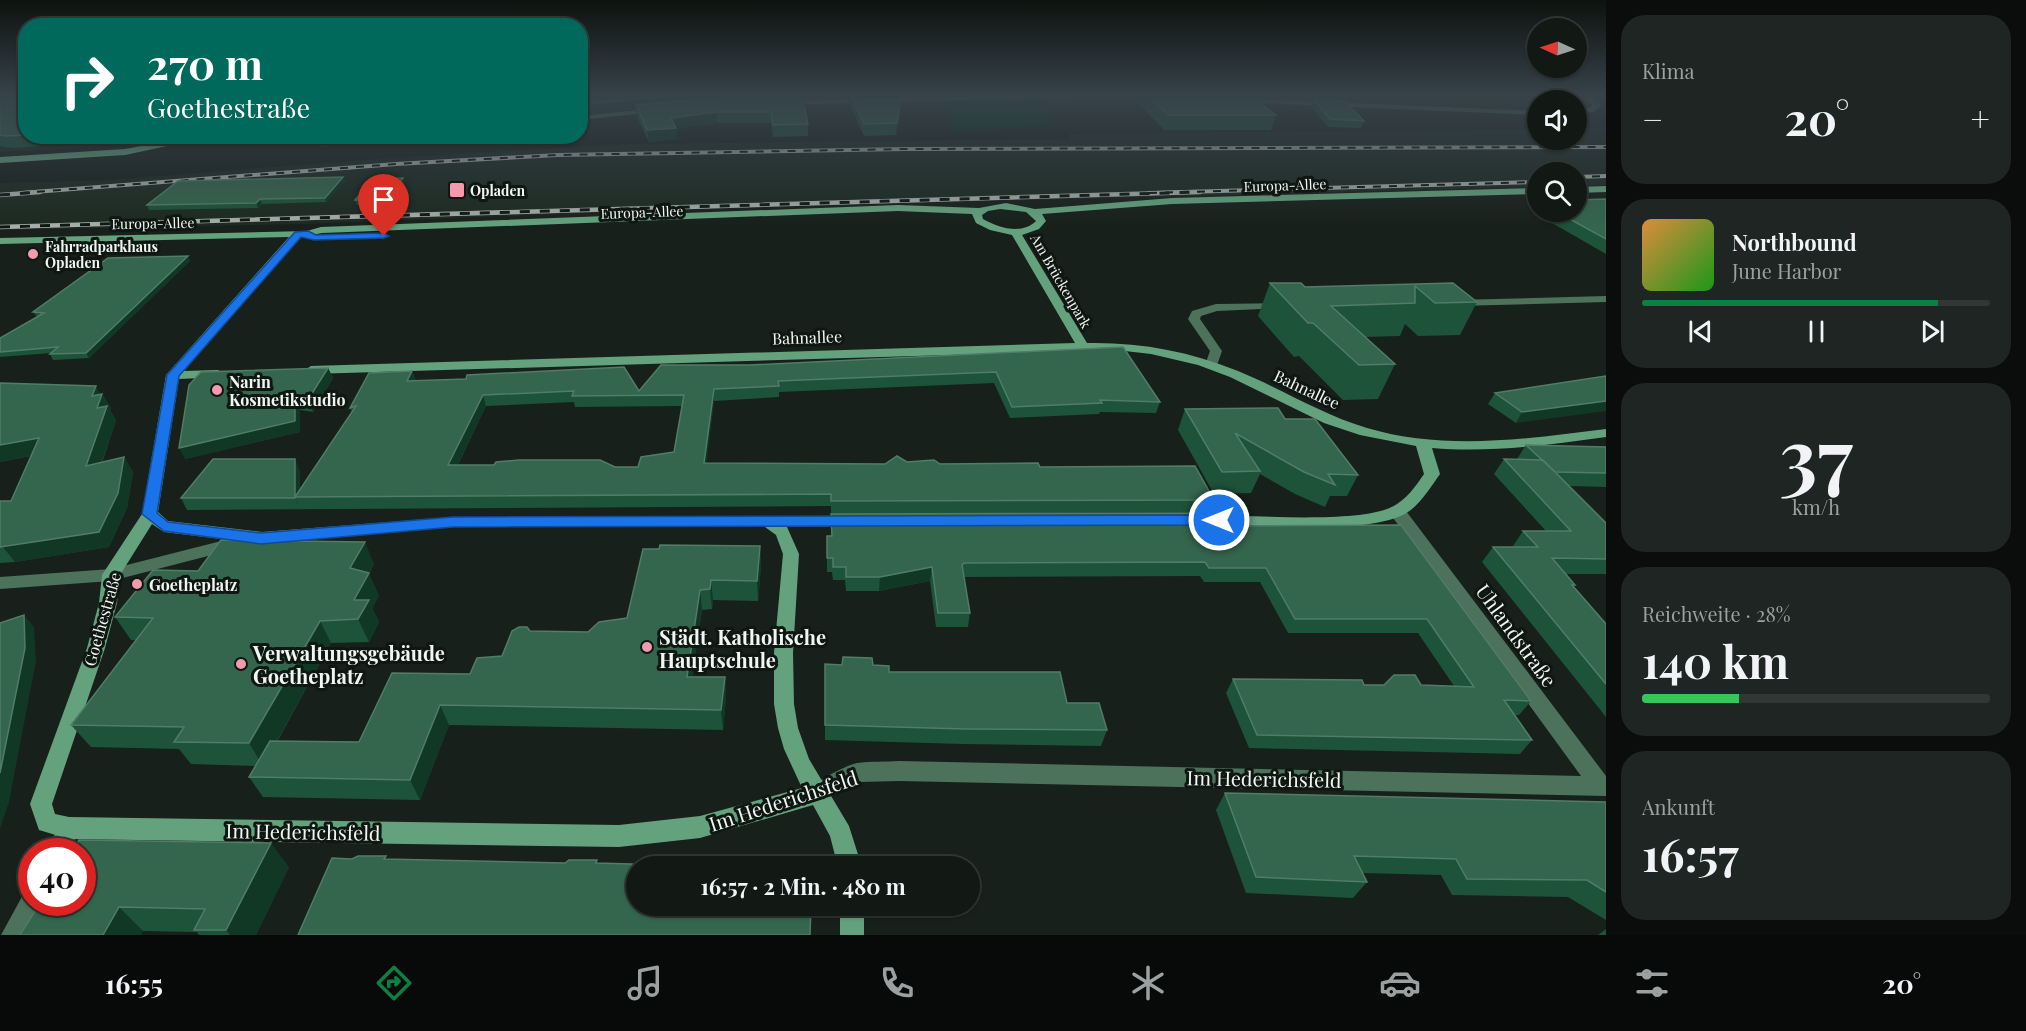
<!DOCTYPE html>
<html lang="de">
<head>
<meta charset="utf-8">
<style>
  :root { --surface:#121814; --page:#1f2522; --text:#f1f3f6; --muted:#9ca0a0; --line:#313734; --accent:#0b8043 }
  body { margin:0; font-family:"Playfair Display",serif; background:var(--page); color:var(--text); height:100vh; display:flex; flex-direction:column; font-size:22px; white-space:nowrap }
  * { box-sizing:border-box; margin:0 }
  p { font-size:20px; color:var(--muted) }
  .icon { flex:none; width:33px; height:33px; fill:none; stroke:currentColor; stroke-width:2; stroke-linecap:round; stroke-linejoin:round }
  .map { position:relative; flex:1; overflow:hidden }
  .details { display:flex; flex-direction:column; gap:15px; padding:15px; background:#0a0d0b; width:420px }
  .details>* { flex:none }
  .hud { position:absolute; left:18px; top:18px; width:570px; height:126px; border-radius:24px; box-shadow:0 2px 4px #0004,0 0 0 2px var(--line); background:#00695c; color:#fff; overflow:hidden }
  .needle { width:39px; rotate:273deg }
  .tools { position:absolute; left:1527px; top:18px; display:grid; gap:12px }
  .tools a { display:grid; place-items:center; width:60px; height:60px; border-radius:50%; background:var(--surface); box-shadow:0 2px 4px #0004,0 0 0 2px var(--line); font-size:30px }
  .speed { position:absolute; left:18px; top:838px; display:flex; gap:12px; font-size:30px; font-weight:700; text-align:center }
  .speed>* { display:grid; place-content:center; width:78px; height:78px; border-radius:50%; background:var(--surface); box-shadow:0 2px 4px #0004,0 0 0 2px var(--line); line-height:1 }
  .speed .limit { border:9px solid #d22; background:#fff; color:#111 }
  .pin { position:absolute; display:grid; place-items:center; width:51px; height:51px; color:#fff; margin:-62px -26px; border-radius:50% 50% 50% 0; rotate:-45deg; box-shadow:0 0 6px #0007 }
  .pin .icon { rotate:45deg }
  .me { position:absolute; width:66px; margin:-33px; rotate:270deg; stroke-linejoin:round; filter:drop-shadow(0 0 4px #0008) }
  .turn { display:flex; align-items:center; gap:21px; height:126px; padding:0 30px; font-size:27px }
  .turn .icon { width:78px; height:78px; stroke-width:2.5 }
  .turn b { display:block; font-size:42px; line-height:51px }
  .big { font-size:45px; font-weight:700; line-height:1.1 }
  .details .widget { flex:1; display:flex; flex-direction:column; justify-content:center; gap:9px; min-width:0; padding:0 21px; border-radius:24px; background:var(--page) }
  .details .dial { align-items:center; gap:0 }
  .dial b { font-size:78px; line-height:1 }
  .song { display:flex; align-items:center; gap:18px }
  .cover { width:72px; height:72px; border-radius:9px; background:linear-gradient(135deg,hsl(30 70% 55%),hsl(120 70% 35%)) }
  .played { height:6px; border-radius:3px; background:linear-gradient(90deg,var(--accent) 85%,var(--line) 85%) }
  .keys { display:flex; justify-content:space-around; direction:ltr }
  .heat { display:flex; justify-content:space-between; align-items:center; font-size:33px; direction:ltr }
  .charge { height:9px; border-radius:4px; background:linear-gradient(90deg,#34c759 28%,var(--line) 0) }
  .trip { position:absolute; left:626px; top:856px; width:354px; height:60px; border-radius:30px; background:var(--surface); box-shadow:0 2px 4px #0004,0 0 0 2px var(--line); font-weight:700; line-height:60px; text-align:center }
  .menu { display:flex; height:96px; justify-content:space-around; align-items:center; background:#070a08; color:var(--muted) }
  .menu .icon { width:42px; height:42px }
  .menu .selected { color:var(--accent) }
  .menu b { font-size:27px; color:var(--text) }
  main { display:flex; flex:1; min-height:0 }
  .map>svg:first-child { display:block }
  .built { fill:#1c2a21 }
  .green { fill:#00331c }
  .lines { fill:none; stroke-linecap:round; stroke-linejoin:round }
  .street { fill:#4c725b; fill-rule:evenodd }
  .secondary { fill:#64a27e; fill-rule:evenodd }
  .rail-far1-casing { stroke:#a7ada9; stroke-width:4 }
  .rail-casing { stroke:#a7ada9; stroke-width:4.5 }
  .rail-far1 { stroke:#0f1712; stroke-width:2; stroke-dasharray:8; stroke-linecap:butt }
  .rail { stroke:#0f1712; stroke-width:3; stroke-dasharray:10; stroke-linecap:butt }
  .wall { fill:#1d5339; fill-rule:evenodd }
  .shaded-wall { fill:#113725 }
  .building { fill:#34654d; stroke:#517c67; stroke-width:1.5; fill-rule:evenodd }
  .route { fill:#1a73e8; stroke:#114b97; stroke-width:1.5 }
  .poi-dot { fill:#f39aab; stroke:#0f1712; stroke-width:2 }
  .labels { text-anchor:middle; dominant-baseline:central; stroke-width:6; stroke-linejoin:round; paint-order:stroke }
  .far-street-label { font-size:14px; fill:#f1f6f3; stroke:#0f1712 }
  .far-poi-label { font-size:14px; font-weight:bold; fill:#f1f6f3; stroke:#0f1712; text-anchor:start }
  .street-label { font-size:16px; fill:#f1f6f3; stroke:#0f1712 }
  .poi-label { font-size:16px; font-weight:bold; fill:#f1f6f3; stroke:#0f1712; text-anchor:start }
  .near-street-label { font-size:20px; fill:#f1f6f3; stroke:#0f1712 }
  .near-poi-label { font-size:20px; font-weight:bold; fill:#f1f6f3; stroke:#0f1712; text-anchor:start }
</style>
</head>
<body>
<main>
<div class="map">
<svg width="1606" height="935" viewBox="0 0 1606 935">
  <rect width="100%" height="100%" fill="#18201b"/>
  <path class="built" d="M0 105 26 136 113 137 110 145 96 147 0 152Z
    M1606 127V185L1577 186 1576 172H1538L1537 187 706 208 305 224 0 230V183L109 180 388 158 630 144 1070 139 1068 134 1537 130 1538 140H1576L1577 128Z"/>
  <path class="green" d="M1047 100 1055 125 955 131 942 102Z"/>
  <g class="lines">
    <path class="street" d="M1028 95H1147L784 105 780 103 784 101Z
      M1582 95H1590L1601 105 1594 112 1576 113V109L1589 108 1592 105Z
      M1236 98 1538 111V115L1233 102Z
      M658 108 655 112 580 120V116Z
      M1606 296V302L1456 306 1450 303 1456 300Z
      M1282 303 1288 306 1286 308 1217 311 1201 316 1200 319 1222 351 1216 368H1206L1205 365 1210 351 1188 319 1192 311 1216 304Z
      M1397 506 1403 507 1606 776V796L899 781 859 782 816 804 808 801 805 794C810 784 844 766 857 763 870 761 885 762 899 761L1581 776 1391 515 1389 511 1391 507Z
      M233 538 239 540 241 544 239 548 111 581 0 589V577L111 569Z
      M69 817 77 821 80 828 69 852H46L61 821Z
      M32 889V903H43L27 935H1L24 893Z"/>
    <path class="secondary" d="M194 136H214L125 155 0 163V157L125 149Z
      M1606 186V192L1576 193V187Z
      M1538 188V194L1172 204 1042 214 1046 221 1039 229 1022 235 1087 343C1139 342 1189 351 1238 371 1282 389 1321 414 1367 428 1444 451 1527 439 1606 429V437C1548 445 1490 453 1432 448L1440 474C1430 488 1419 507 1403 515 1360 535 1257 526 1207 525L1199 520 1207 515C1250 515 1357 524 1392 507 1406 500 1416 486 1424 474L1416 446 1360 435 1324 423 1230 377 1198 365 1151 354 1116 350 311 374 305 370 311 366 1075 343 1012 235 990 230 976 223 972 214 898 211 322 233 301 237 184 371 218 370 225 374 223 377 179 379 158 512 168 521 262 532 453 517H856L858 521 850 526 787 527 799 554 793 653 794 704 798 728 809 759 849 826 862 867H838L830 836 813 805 700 838 619 847 69 839 39 830 30 804 87 648 99 603 102 575 142 514 166 375 289 237 0 244V238L307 231 321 227 898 205 979 208 1006 203 1035 209 1172 198ZM1000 209 1026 212 1036 221C1022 235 999 228 983 219L982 215 988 211ZM152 524 164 532 262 544 453 527H765L776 535 783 554 774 653V704L778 728 784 749 802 788 700 816 619 825 69 817 55 814 52 804 105 648 117 603 120 575Z
      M840 906H864V935H840Z"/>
    <defs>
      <path id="rail-far1" d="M1576 177 1606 176
        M21 193 396 164 557 155 906 149 1606 147
        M1149 193 1538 182"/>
      <path id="rail" d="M0 195 40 192
        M0 227 1200 192"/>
    </defs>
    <use href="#rail-far1" class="rail-far1-casing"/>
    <use href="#rail" class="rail-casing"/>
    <use href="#rail-far1" class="rail-far1"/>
    <use href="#rail" class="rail"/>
  </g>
  <path class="wall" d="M0 95H26V136H141L140 140 12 148 0 146Z
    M580 95 802 96 808 124V136L773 137 771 123H717L676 129 677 139 649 142 637 117 636 109 580 115Z
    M846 95H862L863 101 901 100 896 135 864 136 850 105 851 97H847Z
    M1134 95H1250L1276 115 1271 130H1164L1134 99Z
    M1301 95H1384L1382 98 1336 96 1334 100 1303 98Z
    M1313 99 1364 121 1361 128 1328 127 1311 107Z
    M270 136H350L327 147 271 140Z
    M403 178 405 182 387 204 357 205 355 200Z
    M345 181 326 202 262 204 258 208 149 210 147 205Z
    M1606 199V254L1533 212 1538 204V212H1576Z
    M188 256 190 261 89 358 53 360 50 354 51 353 0 357V338L37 317 33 312Z
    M1270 283 1305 287 1453 283 1477 302 1460 335 1418 336 1405 324 1400 336 1365 337 1395 364 1378 399 1343 400 1299 356 1294 357 1258 316Z
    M1123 347 1160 402 1156 413 1100 412 1099 414 1010 418 994 383 779 392V397L714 401 706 463 885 464 907 462 1040 467 1214 500 1209 512 831 514V506L187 510 181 498 300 471V489L352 412 350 408 412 371 416 381 639 391 750 365ZM574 402 575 407 682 406 674 452 638 467 458 465 486 406Z
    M328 368 333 378 313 412 300 410V432L185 459Z
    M1606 376 1516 423 1488 404 1495 393Z
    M0 383 102 394 111 408 110 410 116 420 102 463 124 457 133 472 127 508 109 547 15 562 0 563V501H11L31 456 0 462Z
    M1185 409 1285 419 1358 475 1347 496H1330L1325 507 1295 494 1260 474 1251 493 1214 494 1178 430Z
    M1526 445 1606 447V487L1569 486 1606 523V574H1565L1575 585 1573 587 1606 624V717L1482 562 1493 547H1514L1513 546 1523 531H1546L1494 474 1504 459 1519 460 1517 459Z
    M831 514 1229 526 1401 525 1531 701 1519 715H1514L1532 740 1520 754 1249 748 1226 693 1233 679 1364 685H1421L1454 686 1418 633H1288L1260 582H1204L1200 576 964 577 970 613 968 627H936L930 581 879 591H846L845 580H833L832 572H827V536H831Z
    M760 546 761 566 758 601 713 600 712 609 702 610 692 677H725L726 697 723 730 449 725 420 800 263 797 249 777 256 766 191 764 179 749 91 747 71 725 137 640H131L115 617 198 571 374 564 369 574 379 596 372 608 379 622 369 642 331 643 277 742H359L470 674 502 656 530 631 588 632 627 618 659 549Z
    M825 664 889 672 1067 703 1107 730 1101 746 963 744 825 740Z
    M1225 793 1606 802V920L1568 897 1452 895 1441 875 1362 873 1367 882 1353 898 1246 893 1216 810Z
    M289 867 256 935H199L197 932 143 931 40 903Z
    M1606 929V935H1598Z"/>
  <path class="shaded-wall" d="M679 95H724V100L636 105V109L580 115V105Z
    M901 100 900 112 896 135 897 123Z
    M716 112 717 123 676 129 677 139 649 142 647 130 671 118Z
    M326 136H350L327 147 324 138Z
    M369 136H401L370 140Z
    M343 177 345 181 326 202 325 198Z
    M403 178 405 182 387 204 386 200Z
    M260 199 262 204 258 208 256 203Z
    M188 256 190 261 89 358 86 353Z
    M328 368 333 378 313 412 308 400Z
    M412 371 416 382 407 381Z
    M96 386 101 396 102 394 111 408 110 410 116 420 95 481 86 466 97 408 92 396Z
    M714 389V401L705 475 704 463Z
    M483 395 486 406 452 477 448 465Z
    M295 398 300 410V432L185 459 179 448Z
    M1606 401V411L1516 423 1522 412Z
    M39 438 49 452 0 462V445Z
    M124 457 133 472 127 508 109 547 15 562 3 547Z
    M295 459 300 471V497H295L300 509 295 498Z
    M365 542 374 564 369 574 379 596 372 608 379 622 369 642 358 619 354 600 350 568Z
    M760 546 761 566 758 601 757 581Z
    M932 567 930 581 879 591 880 577Z
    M711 580 713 600 712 609 710 589Z
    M700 590 702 610 689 697 687 677Z
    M24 615 34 627 36 661 9 802 0 829V773Z
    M320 621 331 643 263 766 249 743Z
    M725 677 726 697 723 730 721 710Z
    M440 705 449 725 420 800 410 780Z
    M271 843 289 867 256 935H230L226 930Z
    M119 907 143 931 141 935H103Z"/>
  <path class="building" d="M0 95H26V135L6 136 0 135Z
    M580 95H679L580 105Z
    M851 95H862L863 101 901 100 897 123 864 124Z
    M1147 95H1250L1276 115H1168Z
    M802 96 808 124 773 125 771 112H716L671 118 676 128 647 130 636 105 724 97Z
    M1313 99 1345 101 1364 121 1330 119Z
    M343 177 325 198 260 199 256 203 147 205 178 181Z
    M403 178 386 200H355L373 179Z
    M1606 199V239L1557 212H1576V200Z
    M188 256 86 353 50 354 58 347 0 352V338L44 313 33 312 108 258Z
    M1270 283H1301L1305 287 1453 283 1477 302 1435 303 1415 286V303L1331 306 1395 364 1359 365 1313 323H1308Z
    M1123 347 1160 402 1100 400 1102 403 1012 407 996 372 778 381 779 386 714 389 704 463 885 464 897 456 907 462 934 460 940 464 1038 463 1040 467 1195 466 1214 500 831 501V494L295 497 356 406 350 408 369 373 412 371 407 381 466 379 467 375 624 367 639 391 661 365H750ZM574 391 572 396 684 395 674 452 641 457 638 467H615L600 460H519L496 462 494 465H448L483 395Z
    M328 368 308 400 295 398V421L179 448 189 385 201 372Z
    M1606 376V401L1522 412 1495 393Z
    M0 383 96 386 92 396 102 394 97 408 107 406 86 466 124 457 118 493 99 532 0 547V501H11L39 438 0 445Z
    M1278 408 1285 419H1315L1358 475 1328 474 1335 485 1304 472 1235 433 1260 471 1222 472 1185 409Z
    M1526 445 1606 447V473L1555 472Z
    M213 459H295V498H181Z
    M1504 459 1543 460 1606 523V559L1552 558 1575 585H1572L1606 624V684L1493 547H1538L1523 531H1571Z
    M1222 513 1229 526 1401 525 1531 701 1504 700 1532 740 1257 735 1233 679 1362 680 1364 685H1384L1394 675H1415L1421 685 1474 687 1427 619H1295L1266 568H1209L1205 562 964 563 962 565 970 613H938L932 567 880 577H846V567H833V558H827V536H832L831 514Z
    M221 540 365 542 350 568 369 573 354 600H369L358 619 320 621 249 743 174 742 184 727 71 725 153 618 115 617 153 570 198 571Z
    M660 545 760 546 757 581 711 580 710 589 700 590 687 677H725L721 710 440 705 410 780 249 777 270 741 359 742 392 673 470 674 477 658 502 656 512 631 519 627H527L530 631 588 632 599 622 627 618 643 549H659Z
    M24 615 25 648 0 773V623Z
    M843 657 872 658 873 665 889 666V672H1060L1067 703H1099L1107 730 966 729 825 725V664L842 665Z
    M1225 793 1606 802V892L1587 880 1467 879 1456 859 1354 856 1367 882 1256 877Z
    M79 840 271 843 226 930H194L205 909 119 907 103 935H20L40 903H82V852H72Z
    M358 856H386L384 859 565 863 569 860H597L596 863 738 867H636V906H811L810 935H298L332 858 352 859Z"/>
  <linearGradient id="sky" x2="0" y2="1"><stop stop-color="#0d120f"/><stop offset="0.42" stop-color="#37424a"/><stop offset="1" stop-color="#37424a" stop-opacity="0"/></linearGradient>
  <rect width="1606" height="226" fill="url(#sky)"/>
  <path class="route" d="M308 231 316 235 384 233 389 236 384 238 314 240 301 237 179 376 157 513 168 522 261 533 453 517 1219 515 1227 520 1219 525 453 527 261 544 164 531 142 514 167 375 295 232Z"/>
  <g class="poi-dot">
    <rect x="449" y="182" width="16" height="16" rx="3"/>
    <circle cx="33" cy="254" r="6"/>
    <circle cx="217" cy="390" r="6"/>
    <circle cx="137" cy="584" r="6"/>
    <circle cx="647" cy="647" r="6"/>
    <circle cx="241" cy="664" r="6"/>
  </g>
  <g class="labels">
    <g class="far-street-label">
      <text transform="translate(1285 185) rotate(-2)">Europa-Allee</text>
      <text transform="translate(642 212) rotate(-2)">Europa-Allee</text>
      <text transform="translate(153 223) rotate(-1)">Europa-Allee</text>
      <text transform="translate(1061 281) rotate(60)">Am Brückenpark</text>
    </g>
    <g class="far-poi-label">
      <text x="470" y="190">Opladen</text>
      <text x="45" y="246">Fahrradparkhaus<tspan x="45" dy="16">Opladen</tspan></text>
    </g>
    <g class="street-label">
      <text transform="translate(807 337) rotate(-2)">Bahnallee</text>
      <text transform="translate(1307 389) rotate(25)">Bahnallee</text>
      <text transform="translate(102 619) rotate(-74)">Goethestraße</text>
    </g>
    <g class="poi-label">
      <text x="229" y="381">Narin<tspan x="229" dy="18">Kosmetikstudio</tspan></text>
      <text x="149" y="584">Goetheplatz</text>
    </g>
    <g class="near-street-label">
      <text transform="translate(1517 635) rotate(54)">Uhlandstraße</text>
      <text transform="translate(1264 778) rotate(1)">Im Hederichsfeld</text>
      <text transform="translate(783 800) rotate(-18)">Im Hederichsfeld</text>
      <text transform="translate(303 831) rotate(1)">Im Hederichsfeld</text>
    </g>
    <g class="near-poi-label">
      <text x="659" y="636">Städt. Katholische<tspan x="659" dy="23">Hauptschule</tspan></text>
      <text x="253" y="652">Verwaltungsgebäude<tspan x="253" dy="23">Goetheplatz</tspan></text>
    </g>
  </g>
</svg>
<div class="tools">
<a><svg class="needle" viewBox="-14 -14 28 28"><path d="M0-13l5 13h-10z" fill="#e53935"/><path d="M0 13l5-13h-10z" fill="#9ca0a0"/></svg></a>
<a><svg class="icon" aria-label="sound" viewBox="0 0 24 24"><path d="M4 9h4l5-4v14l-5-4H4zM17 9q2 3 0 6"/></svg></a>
<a><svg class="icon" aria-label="search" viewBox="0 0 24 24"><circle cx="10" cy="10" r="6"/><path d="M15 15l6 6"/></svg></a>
</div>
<div class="speed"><div class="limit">40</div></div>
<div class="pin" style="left:384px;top:236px;background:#d93025"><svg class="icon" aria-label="arrive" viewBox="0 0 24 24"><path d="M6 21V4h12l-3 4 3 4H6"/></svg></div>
<svg class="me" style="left:1219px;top:520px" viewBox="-20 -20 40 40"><circle r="17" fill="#1a73e8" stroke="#fff" stroke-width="3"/><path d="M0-11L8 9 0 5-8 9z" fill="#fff"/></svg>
<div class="trip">16:57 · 2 Min. · 480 m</div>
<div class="hud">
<div class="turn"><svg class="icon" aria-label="right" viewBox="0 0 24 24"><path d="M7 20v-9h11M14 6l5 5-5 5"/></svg><div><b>270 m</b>Goethestraße</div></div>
</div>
</div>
<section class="details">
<div class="widget"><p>Klima</p>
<div class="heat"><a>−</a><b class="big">20°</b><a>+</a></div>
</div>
<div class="widget">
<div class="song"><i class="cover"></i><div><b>Northbound</b><p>June Harbor</p></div></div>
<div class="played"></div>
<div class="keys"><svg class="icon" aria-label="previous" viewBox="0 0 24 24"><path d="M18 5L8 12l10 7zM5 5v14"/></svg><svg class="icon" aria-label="pause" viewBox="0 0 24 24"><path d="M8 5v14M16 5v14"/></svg><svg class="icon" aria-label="next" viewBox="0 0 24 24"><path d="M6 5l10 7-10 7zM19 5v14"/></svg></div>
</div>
<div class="widget dial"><b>37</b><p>km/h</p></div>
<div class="widget"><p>Reichweite · 28%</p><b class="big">140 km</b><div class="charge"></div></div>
<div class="widget"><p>Ankunft</p><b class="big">16:57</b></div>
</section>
</main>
<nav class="menu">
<b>16:55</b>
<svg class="icon selected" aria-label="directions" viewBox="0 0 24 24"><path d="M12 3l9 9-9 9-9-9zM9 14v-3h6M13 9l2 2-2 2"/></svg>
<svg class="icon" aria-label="music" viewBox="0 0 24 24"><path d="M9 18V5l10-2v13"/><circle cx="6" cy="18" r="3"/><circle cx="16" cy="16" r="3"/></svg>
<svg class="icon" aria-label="phone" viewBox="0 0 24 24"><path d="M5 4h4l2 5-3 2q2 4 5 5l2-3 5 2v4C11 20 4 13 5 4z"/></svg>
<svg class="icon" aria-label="climate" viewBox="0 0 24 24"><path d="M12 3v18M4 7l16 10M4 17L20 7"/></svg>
<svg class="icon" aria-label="car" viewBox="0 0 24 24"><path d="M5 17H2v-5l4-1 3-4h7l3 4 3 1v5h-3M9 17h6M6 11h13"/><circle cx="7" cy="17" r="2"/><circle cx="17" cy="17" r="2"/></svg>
<svg class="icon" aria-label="filters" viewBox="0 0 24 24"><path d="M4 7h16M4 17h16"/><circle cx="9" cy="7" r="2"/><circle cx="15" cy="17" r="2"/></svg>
<b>20°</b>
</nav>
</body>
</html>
